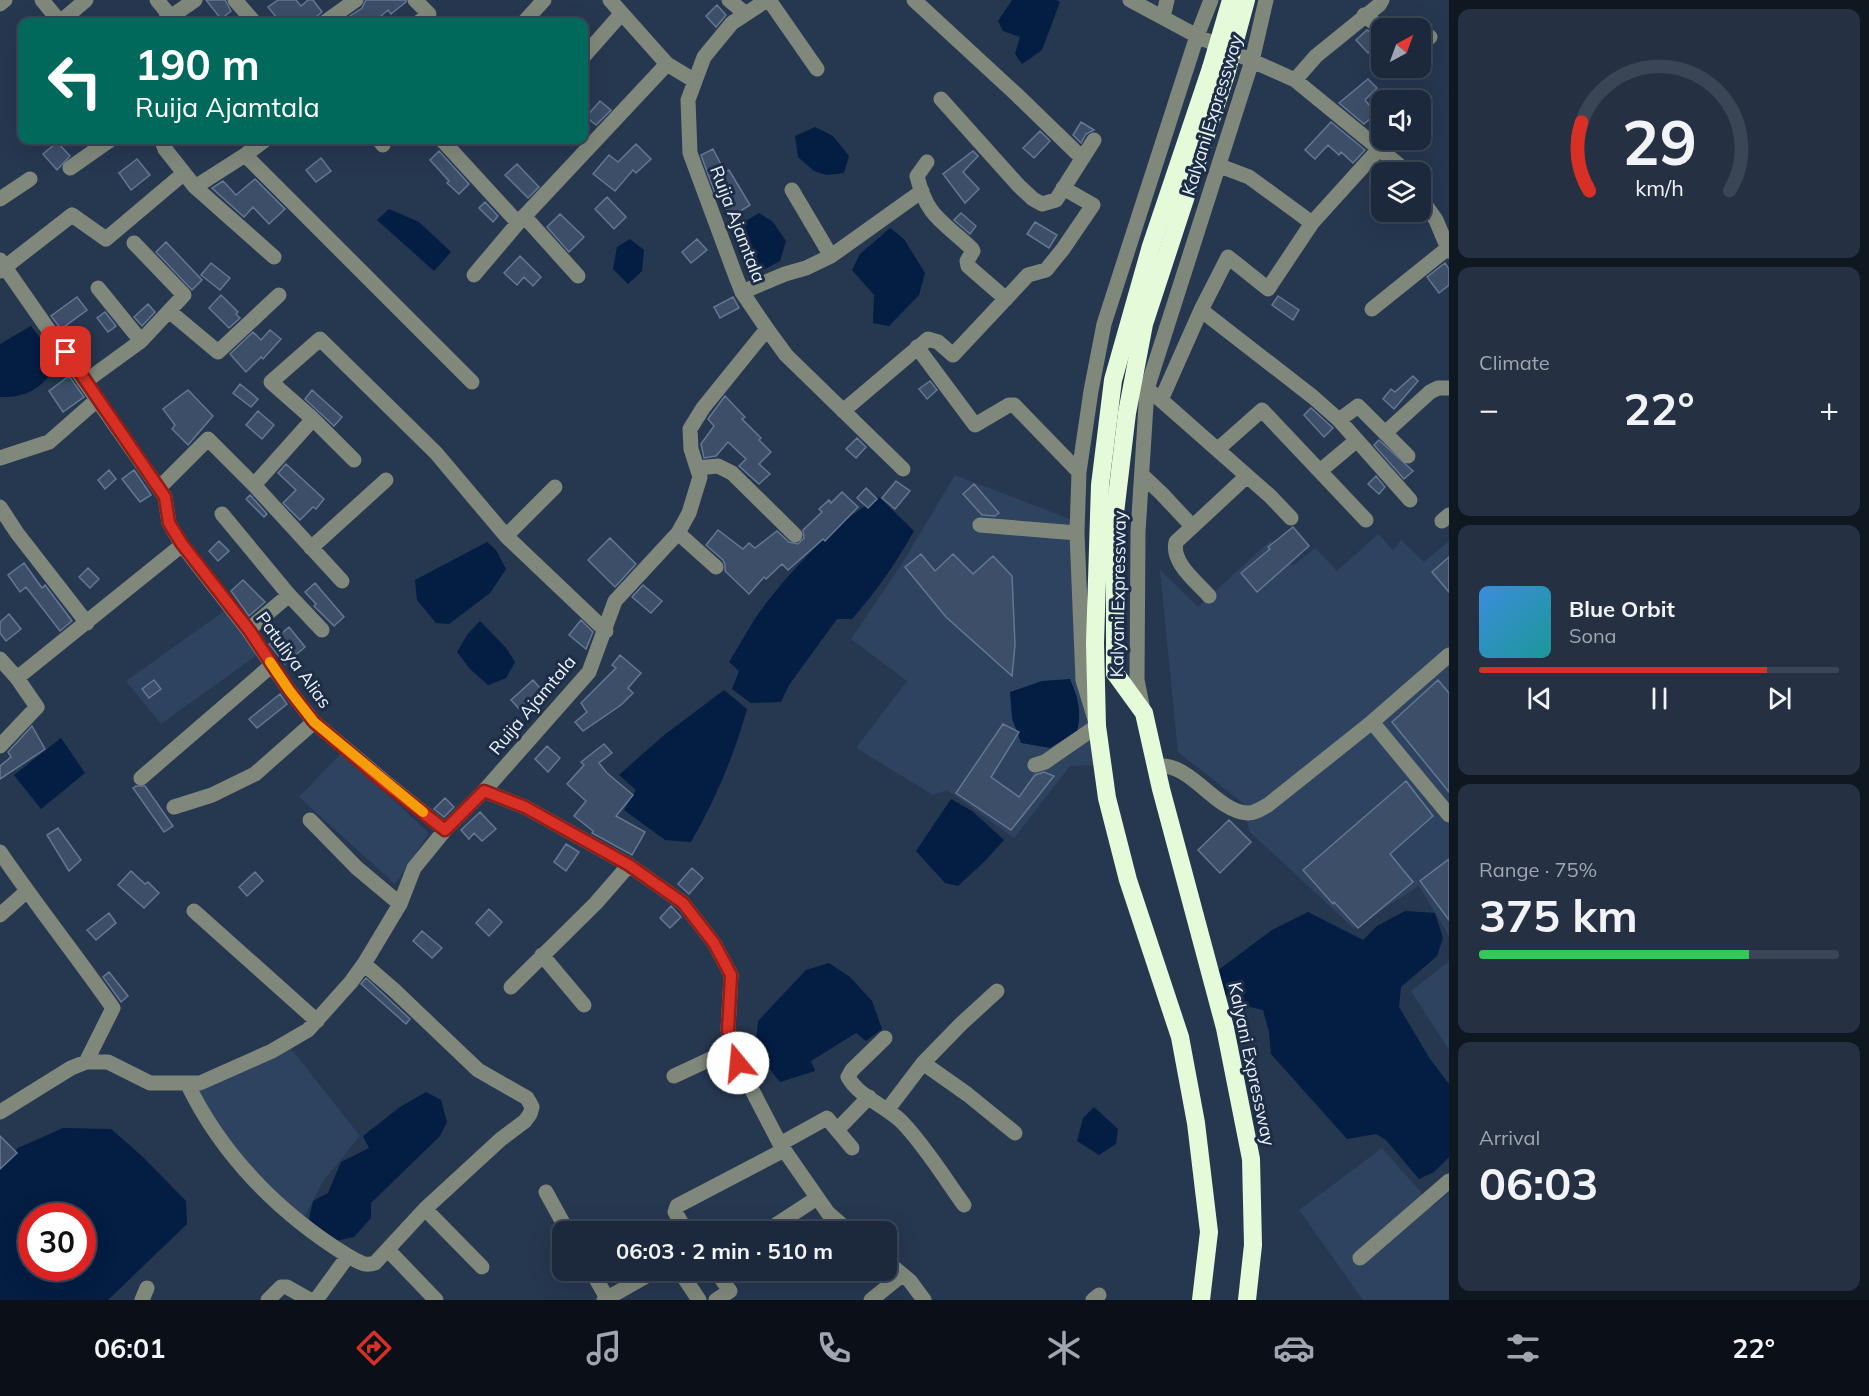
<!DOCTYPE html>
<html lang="en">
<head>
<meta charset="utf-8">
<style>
  :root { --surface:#1c293c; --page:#253143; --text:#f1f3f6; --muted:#a0a6af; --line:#3a4556; --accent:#d93025 }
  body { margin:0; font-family:Mulish,sans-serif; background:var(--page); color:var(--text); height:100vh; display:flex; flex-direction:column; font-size:22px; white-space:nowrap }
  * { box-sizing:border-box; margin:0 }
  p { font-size:20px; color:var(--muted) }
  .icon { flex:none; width:33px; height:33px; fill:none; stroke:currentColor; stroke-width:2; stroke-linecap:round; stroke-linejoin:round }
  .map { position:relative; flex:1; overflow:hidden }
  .drawer { display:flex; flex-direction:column; gap:9px; padding:9px; background:#0f1721; width:420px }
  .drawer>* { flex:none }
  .hud { position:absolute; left:18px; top:18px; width:570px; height:126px; border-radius:12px; box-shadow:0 6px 24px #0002,0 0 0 2px var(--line); background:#00695c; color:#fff; overflow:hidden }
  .needle { width:39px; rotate:41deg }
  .tools { position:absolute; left:1371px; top:18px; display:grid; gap:12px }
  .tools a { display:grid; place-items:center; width:60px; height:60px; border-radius:12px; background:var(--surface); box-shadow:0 6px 24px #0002,0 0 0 2px var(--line); font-size:30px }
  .speed { position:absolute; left:18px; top:1203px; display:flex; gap:12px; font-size:30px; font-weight:700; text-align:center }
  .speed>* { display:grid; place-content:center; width:78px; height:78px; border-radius:50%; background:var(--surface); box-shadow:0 6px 24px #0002,0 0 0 2px var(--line); line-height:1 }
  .speed .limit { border:9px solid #d22; background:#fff; color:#111 }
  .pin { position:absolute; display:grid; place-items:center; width:51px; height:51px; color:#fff; margin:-26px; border-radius:12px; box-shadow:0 3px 9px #0006 }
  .me { position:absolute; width:66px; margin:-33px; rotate:343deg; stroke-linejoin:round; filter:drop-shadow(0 0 4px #0008) }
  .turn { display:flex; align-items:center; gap:21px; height:126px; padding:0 18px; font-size:27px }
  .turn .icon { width:78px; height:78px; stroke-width:2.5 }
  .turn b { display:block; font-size:42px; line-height:51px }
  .big { font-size:45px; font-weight:700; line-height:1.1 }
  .drawer .card { flex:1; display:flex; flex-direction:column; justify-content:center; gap:9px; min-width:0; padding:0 21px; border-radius:12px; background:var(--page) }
  .drawer .dial { align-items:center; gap:0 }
  .dial svg { height:156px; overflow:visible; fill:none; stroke:var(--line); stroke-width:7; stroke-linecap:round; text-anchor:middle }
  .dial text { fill:var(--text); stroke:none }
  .song { display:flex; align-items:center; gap:18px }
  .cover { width:72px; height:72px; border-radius:9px; background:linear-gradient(135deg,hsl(210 70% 55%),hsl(180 70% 35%)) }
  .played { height:6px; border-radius:3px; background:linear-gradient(90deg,var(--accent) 80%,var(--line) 80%) }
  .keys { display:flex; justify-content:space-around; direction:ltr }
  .heat { display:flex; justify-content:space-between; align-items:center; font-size:33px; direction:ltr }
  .charge { height:9px; border-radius:4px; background:linear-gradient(90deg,#34c759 75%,var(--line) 0) }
  .trip { position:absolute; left:552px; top:1221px; width:345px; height:60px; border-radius:12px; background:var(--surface); box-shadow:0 6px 24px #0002,0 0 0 2px var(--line); font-weight:700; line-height:60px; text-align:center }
  .menu { display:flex; height:96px; justify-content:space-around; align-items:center; background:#0b1018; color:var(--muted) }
  .menu .icon { width:42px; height:42px }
  .menu .active { color:var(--accent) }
  .menu b { font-size:27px; color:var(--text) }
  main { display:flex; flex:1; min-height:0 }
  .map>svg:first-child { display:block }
  .built { fill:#2e4360 }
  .water { fill:#031d43; fill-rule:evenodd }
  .building { fill:#3c4e68; stroke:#647793; stroke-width:1.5 }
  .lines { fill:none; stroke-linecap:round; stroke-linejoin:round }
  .minor { stroke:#80887b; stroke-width:15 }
  .highway { stroke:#e5fad9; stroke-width:18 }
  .highway-bridge { stroke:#e5fad9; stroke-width:18 }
  .route-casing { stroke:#8d1f18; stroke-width:15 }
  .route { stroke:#d93025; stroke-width:10 }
  .slow { stroke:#f59e0b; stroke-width:10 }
  .labels { text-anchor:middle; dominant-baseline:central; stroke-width:6; stroke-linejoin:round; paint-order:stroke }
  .street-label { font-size:18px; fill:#ecf2fc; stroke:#1d2d45 }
</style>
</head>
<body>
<main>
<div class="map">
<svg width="1449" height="1300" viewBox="0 0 1449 1300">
  <rect width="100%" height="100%" fill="#263750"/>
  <path class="built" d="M955 475 1083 524 1088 670 1103 765 1070 766 1014 838 947 790 933 795 856 748 907 681 851 639 901 565Z
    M1378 534 1393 550 1401 540 1424 562 1449 541V936L1419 886 1353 928 1249 831 1244 804 1178 752 1160 570 1198 607 1270 541 1293 566 1315 548 1337 571Z
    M227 609 260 653 161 724 126 681Z
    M342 752 429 833 395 884 299 797Z
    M1449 961V1050L1411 991Z
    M289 1046 360 1136 323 1181 300 1226 276 1205 194 1090Z
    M1382 1148 1433 1206 1449 1193V1300H1363L1299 1210Z"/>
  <path class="water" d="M1012 0H1056L1060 2 1042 50 1022 64 1015 54 1020 37 1003 31 998 21Z
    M815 127 833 136 849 156 844 173 827 175 814 171 798 157 795 136Z
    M389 209 419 222 451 252 434 271 377 220Z
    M759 213 773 222 786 241 780 261 765 269 755 268 738 237 746 221Z
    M890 228 904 239 925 273 919 295 889 326 873 323 874 295 852 270 860 254Z
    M630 239 644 250 642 271 628 284 613 269 617 247Z
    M31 326 60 364C41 386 31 398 0 397V344Z
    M879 497 914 531C896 563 876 592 852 619H837L789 685 781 702 751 703 732 689 739 671 729 662C741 643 751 623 764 606 794 567 836 522 879 497Z
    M487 542 496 550 506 569 490 593 449 624 436 623 417 600 415 580Z
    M480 621 506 648 515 662 506 678 488 685 470 669 457 652 467 635Z
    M1070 679C1078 697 1082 713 1077 731L1050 748 1021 743 1012 718 1010 692 1042 681Z
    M724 690 747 709C734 756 715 800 691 842L665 840 624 810 636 790 619 775 663 736Z
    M61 738 85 773 41 809 14 775Z
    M951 799 972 811 1004 840 985 861 958 886 945 883 916 851Z
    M1405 911 1435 913 1443 938 1437 956 1401 987 1399 1007 1430 1059 1449 1084V1157L1434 1172 1419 1179 1386 1140 1376 1134 1347 1139 1271 1054 1269 1032 1263 1010 1242 1005 1222 993 1217 971 1272 930 1308 912 1363 940 1377 926Z
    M829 963 850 977 872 1001 882 1029 866 1041 856 1033 811 1061 815 1071 780 1082 755 1051 758 1021 806 970Z
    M426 1092 441 1100 447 1122 440 1136 371 1203V1218L354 1237 325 1243 309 1219 313 1201 328 1193 341 1162 369 1148 363 1136 400 1107Z
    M1094 1107 1118 1129 1116 1144 1099 1155 1077 1141 1083 1118Z
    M63 1128 111 1129 144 1158 186 1201 187 1224 108 1300H0V1168L18 1148ZM32 1216H82V1268H32Z"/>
  <path class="building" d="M206 0H225L231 11 221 19Z
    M278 0H296L301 6 308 0H313L322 12 316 17 315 22H280L268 7Z
    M366 0H406V2L391 14 388 10 374 22H341L362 8Z
    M717 5 726 15 716 27 706 16Z
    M1367 30 1382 39 1368 53 1356 40Z
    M1368 79 1377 88 1365 100 1376 114 1364 124 1339 103Z
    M600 101 611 110 596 125 586 117Z
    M1081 122 1094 130 1086 134 1081 143 1073 135Z
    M1331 122 1365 150 1353 163 1341 152 1339 155 1328 145 1315 159 1305 150Z
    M1040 131 1050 141 1034 158 1023 148Z
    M57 142 70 156 57 170 43 154Z
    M636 144 651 159 636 173 633 170 615 191 593 174 609 155 618 162Z
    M713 149 725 172 729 170 750 205 731 217 718 195 716 196 701 155Z
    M439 151 469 184 459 194 447 183 449 181 430 160Z
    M973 151 978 156 963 172 979 189 965 203 943 174Z
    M321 158 331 171 316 182 306 170Z
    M137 159 150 175 131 190 119 173Z
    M517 164 539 187 528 198 505 175Z
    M255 179 285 209 269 224 253 207 244 217 212 188 223 181 236 195Z
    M607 197 626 217 614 229 595 209Z
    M485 202 498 216 493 222 479 208Z
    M961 213 976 226 970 234 954 220Z
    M560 214 584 237 569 252 547 227Z
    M1035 222 1057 235 1049 248 1027 234Z
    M697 239 707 250 691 263 682 252Z
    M166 242 202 280 192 290 156 252Z
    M520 256 541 277 533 286 524 277 517 285 504 273Z
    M211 263 230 278 220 290 201 275Z
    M1445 263 1449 269V285L1439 293 1427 277Z
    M221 295 238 312 236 314 240 318 229 328 209 308Z
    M1278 296 1299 310 1293 320 1272 305Z
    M77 297 87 310 61 329 51 316Z
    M733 297 739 308 720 318 714 307Z
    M148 304 155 312 142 326 134 317Z
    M105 312 116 326 108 332 97 318Z
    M270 330 281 339 263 359 261 357 246 372 230 354 253 332 261 340Z
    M69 376 84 397 63 412 49 391Z
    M1413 376 1418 381 1394 409 1383 399 1391 389 1395 392Z
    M930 381 937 390 927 399 919 389Z
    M240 384 258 399 251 407 233 393Z
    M188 390 213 416 188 445 172 429 175 425 163 409Z
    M312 390 342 417 334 426 305 399Z
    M725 396 745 417 742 419 761 438 759 440 771 452 759 464 770 474 759 484 739 466 746 459 728 442 716 456 704 458 701 444 714 426 708 419Z
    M1311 408 1333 428 1324 437 1304 415Z
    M258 411 274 425 262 439 246 425Z
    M857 438 866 447 856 458 846 449Z
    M1379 440 1413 471 1404 479 1374 445Z
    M286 464 324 499 316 509 313 507 300 520 283 503 296 490 278 473Z
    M109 470 116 479 105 489 98 480Z
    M134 470 151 495 140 502 122 479Z
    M1376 476 1385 487 1379 494 1368 484Z
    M896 481 910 491 895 509 882 498Z
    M974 484 999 513 995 516 982 515 963 494Z
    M866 488 877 499 868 508 857 498Z
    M842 492 858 507 825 541 823 539 788 570 782 564 766 579 764 577 749 594 725 571V565L723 560 706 545 718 530 743 549 749 543 755 548 777 531 789 542 798 544 804 538 803 530 822 512 819 509 829 500 831 503Z
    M250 495 267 514 264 517 246 499Z
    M1293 527 1309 546 1257 592 1241 573 1270 549 1268 547Z
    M610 538 636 564 615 587 588 560Z
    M219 541 229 551 218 561 209 551Z
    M921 554 935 571 953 554 973 574 993 556 1012 576 1015 645 1012 676 946 617 905 567Z
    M1449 557V592L1432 572Z
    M24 563 42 588 45 585 72 621 60 631 26 587 20 592 8 575Z
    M88 568 99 579 90 588 79 577Z
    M243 580 265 602 249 616 231 591Z
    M315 583 344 617 334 626 314 606 316 604 305 592Z
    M643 585 662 601 651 613 632 597Z
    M9 614 21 629 6 641 0 633V622Z
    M581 620 593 632 586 649 569 635Z
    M289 627 305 647 285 664 269 644Z
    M620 655 641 673 628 688 633 693 621 705 583 731 575 722 587 712 581 703 616 668 612 665Z
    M154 680 161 689 149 698 142 689Z
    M533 680 545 694 523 713 511 700Z
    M1438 680 1449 693V792L1392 722Z
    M280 694 287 704 257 728 249 719Z
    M1003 724 1019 732 991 777 1019 797 1035 775 1044 772 1054 776 1011 830 956 793Z
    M32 726 45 749 0 779V766L11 757 8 752Z
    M604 744 612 753 599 763 607 773 633 795 616 816 645 832 632 855 592 833 593 831 574 816 586 801 567 784 584 765 581 762Z
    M547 746 560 758 548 772 535 759Z
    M1406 781 1433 816 1390 854 1413 882 1358 928 1334 902 1333 904 1303 870Z
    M136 786H145L173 826 164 832 133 788Z
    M445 798 454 807 444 817 434 809Z
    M480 812 496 829 482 841 474 833 469 839 461 830Z
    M1229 820 1251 842 1220 873 1198 850Z
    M58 828 81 860 69 871 47 835Z
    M566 844 579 852 566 871 554 862Z
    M1449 859V920L1420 881Z
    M692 868 703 878 689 894 678 884Z
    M131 871 145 884 148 882 159 893 144 908 118 885Z
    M255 872 263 881 247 896 239 887Z
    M671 906 681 917 670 928 660 918Z
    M489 909 502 922 489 936 476 923Z
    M109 913 116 923 96 940 87 930Z
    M422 931 442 948 432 958 413 941Z
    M109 972 128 996 121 1002 103 977Z
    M366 978 410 1019 406 1024 361 984Z
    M0 1136 17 1153 0 1169Z"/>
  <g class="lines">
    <path class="minor" d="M42 0 60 22 86 0
      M157 0 171 17
      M235 0 254 22
      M415 0 429 14 419 22
      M610 0 667 64 695 81
      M729 0 746 14
      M769 0 817 69
      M914 0 1016 94 1081 157
      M1130 0 1197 36 1295 80 1399 165 1404 172
      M0 4 5 0
      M1364 15 1382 29
      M1163 17 1167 0
      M163 22 195 0
      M325 22 356 0
      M524 22 544 0
      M1420 44 1430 37
      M584 56 622 13
      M1295 80 1316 56 1379 5 1382 0
      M941 99 1019 186 1033 199 1042 204 1056 200 1094 140
      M379 140 383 145
      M442 140 518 223
      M162 141 165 149 195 187 245 155 265 140
      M245 155 472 382
      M927 162 917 176C927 218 943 221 972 249L973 251 967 261 968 266 1006 299
      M1220 166 1249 177 1312 223
      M70 168 110 140
      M195 187 274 257
      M792 190 831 256
      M1420 197 1436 220 1449 251
      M0 199 30 179
      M524 216 578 276
      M0 260 165 497 169 523 182 545 248 630 289 690 314 722 384 781 445 830
      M0 271 72 215 106 239 183 174
      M474 275 518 223 667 64
      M98 288 141 341
      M742 292 785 274 806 268 831 256 922 191
      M1372 309 1448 248
      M1201 310 1313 397 1339 420 1410 500
      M169 311 218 352 279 295
      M767 329 786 355 903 469
      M917 347 975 425 1009 405H1014L1079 472
      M86 381 141 341 184 295 134 243
      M1147 389 1161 400 1201 310 1228 257 1268 289 1312 223 1379 149
      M1161 400 1270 496 1291 518
      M843 411 928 339 938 342 953 355 1028 275 1046 270 1063 249 1093 205 1063 188
      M313 419 354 460
      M1339 420 1358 406 1408 456
      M1385 433 1430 392 1438 388H1449
      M1218 449 1262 410 1366 520
      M0 458 49 442 98 399
      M697 468 718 466 732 473 795 535
      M1320 471 1357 440
      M1142 475 1162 494 1192 526
      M254 485 313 419 271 382 320 339 436 453 506 536 606 631
      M159 488 208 439 254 485 342 581
      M0 507 17 533 87 623
      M222 514 289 595 322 630
      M1442 521 1449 515
      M980 525 1077 533
      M678 533 716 567
      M506 536 555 487
      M311 548 386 480
      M1209 596C1197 582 1171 563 1176 542L1247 476
      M248 630 289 595
      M0 659 17 678
      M1143 710 1137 680 1138 532 1147 389 1252 61 1266 0
      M1372 722 1449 815
      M0 746 37 707 17 678 182 545
      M1035 765 1045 762 1097 726 1083 680 1077 533 1079 472 1091 391 1104 324 1197 36 1211 0
      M1156 765C1160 766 1165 766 1170 767 1197 774 1219 811 1247 813 1254 814 1262 808 1268 805L1372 722 1449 655
      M141 778 272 665
      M484 791 525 807 629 865 683 903 714 943 731 975 728 1030 738 1063 780 1144 828 1213 850 1232
      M174 807 212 795 255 774 314 722
      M310 820 357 868 400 904
      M0 852C36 905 76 955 113 1008L86 1062
      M194 911 317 1021
      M0 915 27 891
      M542 955 584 1005
      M511 987 596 903 629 865
      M885 1038 852 1070 848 1077C859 1097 886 1106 902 1122 925 1146 944 1177 964 1205
      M923 1063 967 1094 1015 1133
      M674 1076 734 1048
      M187 1083C222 1156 280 1214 348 1256
      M888 1109 923 1063 961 1024 997 991
      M0 1112 71 1068 86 1062H108L150 1083H200L272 1051 308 1030 351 982 364 964 400 904 414 868 445 830 484 791 589 672 615 601 678 533 689 513 700 477 691 449 690 429 703 408 767 329 742 292 736 277 690 153 688 100 704 57 732 23 767 0
      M837 1130 869 1097
      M780 1144 827 1118 852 1148
      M546 1192 568 1232
      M425 1209 482 1267
      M687 1232 675 1212 677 1206 784 1150
      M765 1232 817 1198
      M388 1250 436 1300
      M1360 1258 1449 1181
      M886 1261 910 1281 924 1300
      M591 1270 607 1298
      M679 1270 699 1300
      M715 1270 730 1291 716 1300
      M142 1300 147 1288
      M268 1300 281 1287H287L310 1300
      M316 1300 348 1256C358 1261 364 1267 375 1263L425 1209 501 1139 525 1121 530 1114 532 1107 527 1098 478 1070 394 990 364 964
      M604 1300 657 1270
      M871 1300 902 1275
      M1093 1300 1099 1295"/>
    <path class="highway" d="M1115 673 1144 713 1161 789 1225 1028 1251 1159 1253 1245 1247 1300
      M1201 1300 1209 1232 1196 1123 1180 1037 1128 880 1107 798 1097 726 1095 643 1100 485 1113 380 1151 246 1211 68"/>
    <path class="highway-bridge" d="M1211 68 1231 0
      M1115 673V513L1127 413 1144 324 1226 74 1246 0"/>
  </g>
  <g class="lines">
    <defs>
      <path id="route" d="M66 352 165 497 169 523 182 544 249 630 289 690 314 722 384 782 445 830 484 791 525 807 629 865 683 903 714 943 731 975 728 1030 738 1063"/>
    </defs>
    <use href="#route" class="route-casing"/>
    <use href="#route" class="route"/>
    <path class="slow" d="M270 662 289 690 314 722 423 812"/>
  </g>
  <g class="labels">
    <g class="street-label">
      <text transform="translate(1212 115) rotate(-73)">Kalyani Expressway</text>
      <text transform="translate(738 224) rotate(69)">Ruija Ajamtala</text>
      <text transform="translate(1118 594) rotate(-89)">Kalyani Expressway</text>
      <text transform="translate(294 660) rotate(54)">Patuliya Alias</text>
      <text transform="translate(532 705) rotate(-50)">Ruija Ajamtala</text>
      <text transform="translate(1252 1064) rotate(78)">Kalyani Expressway</text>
    </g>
  </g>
</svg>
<div class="tools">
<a><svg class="needle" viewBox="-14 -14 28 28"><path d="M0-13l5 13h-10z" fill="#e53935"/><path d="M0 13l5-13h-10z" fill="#a0a6af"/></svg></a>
<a><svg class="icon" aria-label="sound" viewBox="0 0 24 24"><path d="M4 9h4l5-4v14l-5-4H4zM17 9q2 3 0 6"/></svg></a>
<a><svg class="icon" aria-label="layers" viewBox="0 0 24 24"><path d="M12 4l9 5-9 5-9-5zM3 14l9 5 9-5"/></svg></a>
</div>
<div class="speed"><div class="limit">30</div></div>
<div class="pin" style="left:66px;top:352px;background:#d93025"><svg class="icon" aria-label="arrive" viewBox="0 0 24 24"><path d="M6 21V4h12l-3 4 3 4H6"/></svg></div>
<svg class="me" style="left:738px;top:1063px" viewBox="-20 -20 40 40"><circle r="19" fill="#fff"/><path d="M0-13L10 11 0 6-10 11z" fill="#d93025"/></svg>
<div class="trip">06:03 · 2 min · 510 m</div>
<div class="hud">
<div class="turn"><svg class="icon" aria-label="left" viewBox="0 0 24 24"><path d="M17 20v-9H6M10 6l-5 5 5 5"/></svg><div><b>190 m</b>Ruija Ajamtala</div></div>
</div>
</div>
<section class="drawer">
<div class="card dial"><svg viewBox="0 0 100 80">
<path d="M14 69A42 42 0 1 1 86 69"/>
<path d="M14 69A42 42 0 0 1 10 34" stroke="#d93025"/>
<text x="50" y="56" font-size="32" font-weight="700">29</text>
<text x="50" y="72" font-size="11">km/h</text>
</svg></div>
<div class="card"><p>Climate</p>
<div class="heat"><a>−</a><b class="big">22°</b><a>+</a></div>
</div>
<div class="card">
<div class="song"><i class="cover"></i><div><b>Blue Orbit</b><p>Sona</p></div></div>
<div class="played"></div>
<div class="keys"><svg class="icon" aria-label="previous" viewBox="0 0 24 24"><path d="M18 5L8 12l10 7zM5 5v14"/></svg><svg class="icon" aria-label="pause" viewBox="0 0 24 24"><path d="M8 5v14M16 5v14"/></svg><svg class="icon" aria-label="next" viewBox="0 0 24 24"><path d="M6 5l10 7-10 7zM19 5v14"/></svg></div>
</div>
<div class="card"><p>Range · 75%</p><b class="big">375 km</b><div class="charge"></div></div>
<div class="card"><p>Arrival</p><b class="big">06:03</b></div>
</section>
</main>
<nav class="menu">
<b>06:01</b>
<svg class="icon active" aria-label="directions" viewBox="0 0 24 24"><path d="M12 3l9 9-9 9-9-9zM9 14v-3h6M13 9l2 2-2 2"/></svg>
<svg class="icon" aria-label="music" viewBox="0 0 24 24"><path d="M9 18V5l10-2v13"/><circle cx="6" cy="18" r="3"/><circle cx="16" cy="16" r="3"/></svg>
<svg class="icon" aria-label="phone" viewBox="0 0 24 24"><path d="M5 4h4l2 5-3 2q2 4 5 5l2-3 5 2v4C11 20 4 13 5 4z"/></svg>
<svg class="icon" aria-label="climate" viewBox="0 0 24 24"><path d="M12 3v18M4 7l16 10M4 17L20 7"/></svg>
<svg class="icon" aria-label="car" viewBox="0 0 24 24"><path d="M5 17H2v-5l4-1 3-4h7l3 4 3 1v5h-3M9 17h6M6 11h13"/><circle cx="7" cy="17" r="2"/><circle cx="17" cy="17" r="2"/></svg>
<svg class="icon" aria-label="filters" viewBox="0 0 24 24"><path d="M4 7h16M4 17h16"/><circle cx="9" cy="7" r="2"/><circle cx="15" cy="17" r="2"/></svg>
<b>22°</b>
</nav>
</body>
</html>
